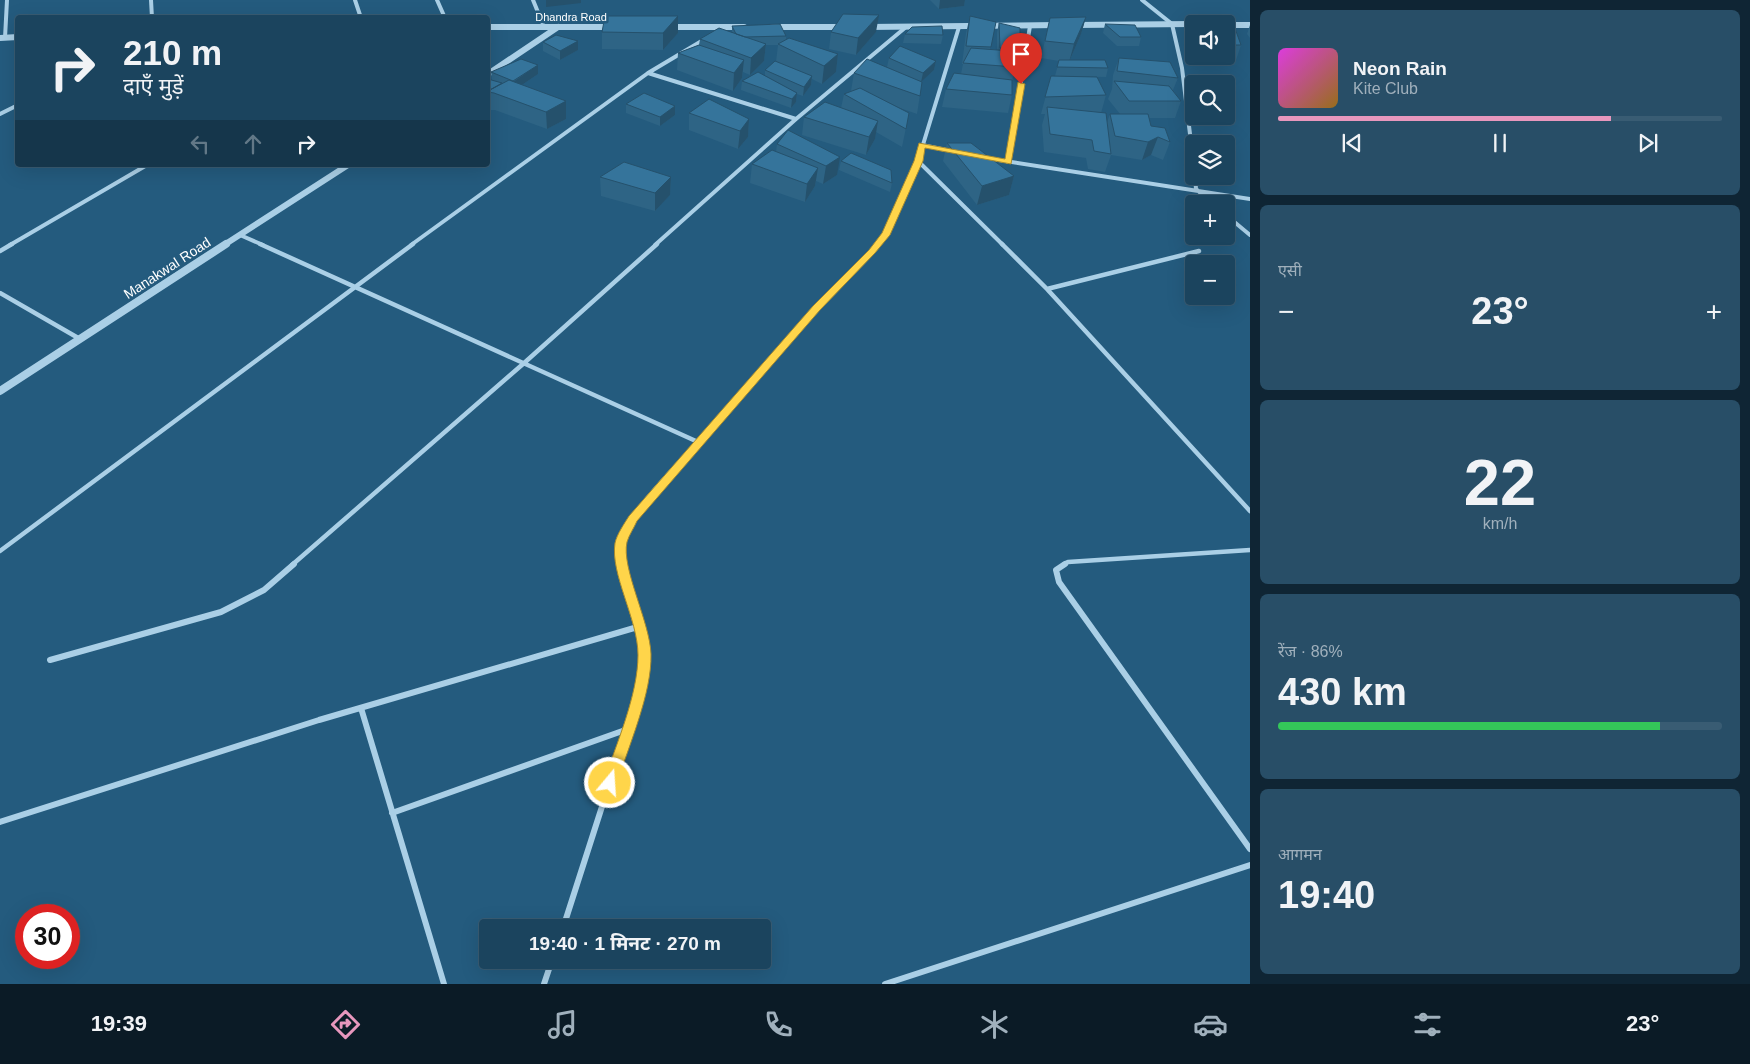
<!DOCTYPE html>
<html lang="hi">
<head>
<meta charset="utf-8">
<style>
  :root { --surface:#1b445e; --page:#284e67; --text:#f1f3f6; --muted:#a0b0bc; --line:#395c73; --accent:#e797bd }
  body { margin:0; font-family:Helvetica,"Noto Sans Devanagari",sans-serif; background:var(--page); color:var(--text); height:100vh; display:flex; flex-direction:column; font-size:19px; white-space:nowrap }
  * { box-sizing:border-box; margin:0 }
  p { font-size:16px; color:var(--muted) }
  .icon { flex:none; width:28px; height:28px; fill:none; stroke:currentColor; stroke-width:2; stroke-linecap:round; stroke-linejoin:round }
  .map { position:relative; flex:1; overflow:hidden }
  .panel { display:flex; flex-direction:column; gap:10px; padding:10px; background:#0f2534; width:500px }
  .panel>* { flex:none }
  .hud { position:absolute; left:15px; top:15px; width:475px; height:152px; border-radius:5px; box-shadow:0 5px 20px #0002,0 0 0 1px var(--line); background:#1b445e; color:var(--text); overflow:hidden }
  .buttons { position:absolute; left:1185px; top:15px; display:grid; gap:10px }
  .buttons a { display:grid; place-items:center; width:50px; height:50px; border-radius:5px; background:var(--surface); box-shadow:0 5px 20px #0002,0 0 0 1px var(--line); font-size:25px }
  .speed { position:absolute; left:15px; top:904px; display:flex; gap:10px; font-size:25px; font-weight:700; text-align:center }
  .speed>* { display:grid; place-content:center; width:65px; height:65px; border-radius:50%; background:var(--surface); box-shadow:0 5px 20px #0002,0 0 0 1px var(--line); line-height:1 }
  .speed .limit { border:8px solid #d22; background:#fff; color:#111 }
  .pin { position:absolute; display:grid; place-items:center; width:42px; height:42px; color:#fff; margin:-51px -21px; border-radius:50% 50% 50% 0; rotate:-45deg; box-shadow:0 0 5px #0007 }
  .pin .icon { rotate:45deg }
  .me { position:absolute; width:55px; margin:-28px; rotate:18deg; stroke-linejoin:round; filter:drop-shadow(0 0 4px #0008) }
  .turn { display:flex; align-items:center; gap:18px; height:105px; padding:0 25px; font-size:22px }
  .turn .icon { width:65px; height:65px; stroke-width:2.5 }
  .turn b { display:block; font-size:35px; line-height:42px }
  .lanes { display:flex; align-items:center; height:48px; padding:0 25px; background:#0003; justify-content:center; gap:25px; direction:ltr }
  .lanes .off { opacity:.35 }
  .big { font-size:38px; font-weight:700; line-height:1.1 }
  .panel .widget { flex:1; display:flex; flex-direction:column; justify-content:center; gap:8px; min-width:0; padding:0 18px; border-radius:8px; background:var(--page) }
  .panel .dial { align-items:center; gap:0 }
  .dial b { font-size:65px; line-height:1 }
  .song { display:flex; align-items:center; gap:15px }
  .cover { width:60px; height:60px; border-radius:8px; background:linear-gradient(135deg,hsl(300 70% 55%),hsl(40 70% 35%)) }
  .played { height:5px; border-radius:2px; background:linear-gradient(90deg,var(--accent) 75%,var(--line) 75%) }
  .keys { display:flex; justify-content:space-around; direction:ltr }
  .heat { display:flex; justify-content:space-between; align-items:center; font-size:28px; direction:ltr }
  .charge { height:8px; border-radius:4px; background:linear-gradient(90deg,#34c759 86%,var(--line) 0) }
  .trip { position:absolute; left:479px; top:919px; width:292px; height:50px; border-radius:5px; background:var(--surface); box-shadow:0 5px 20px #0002,0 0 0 1px var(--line); font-weight:700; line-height:50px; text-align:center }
  .dock { display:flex; height:80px; justify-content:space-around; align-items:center; background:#0b1b26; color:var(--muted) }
  .dock .icon { width:35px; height:35px }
  .dock .selected { color:var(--accent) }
  .dock b { font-size:22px; color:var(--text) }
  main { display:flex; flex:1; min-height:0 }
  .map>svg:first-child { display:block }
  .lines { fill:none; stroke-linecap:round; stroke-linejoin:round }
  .minor-far2 { stroke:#aacfe6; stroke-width:4 }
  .minor-far1 { stroke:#aacfe6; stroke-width:4.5 }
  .minor { stroke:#aacfe6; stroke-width:6 }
  .tertiary-far1 { stroke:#aacfe6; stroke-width:6 }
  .tertiary { stroke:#aacfe6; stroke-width:8 }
  .wall { fill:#2e6485 }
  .shaded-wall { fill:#25516c }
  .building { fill:#35749b; stroke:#25516c }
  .route { fill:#ffd54a; stroke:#a68a30 }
  .labels { text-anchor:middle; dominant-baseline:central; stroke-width:5; stroke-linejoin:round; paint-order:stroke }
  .far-street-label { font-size:11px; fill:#fff; stroke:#245b7e }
  .street-label { font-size:14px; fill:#fff; stroke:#245b7e }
</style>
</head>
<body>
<main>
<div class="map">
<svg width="1250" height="984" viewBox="0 0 1250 984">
  <rect width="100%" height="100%" fill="#245b7e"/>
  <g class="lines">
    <path class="minor-far2" d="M151 0 152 18
      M355 0 361 18
      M437 0 445 18
      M533 0 544 27
      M1142 0 1172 24 1182 68 1194 167
      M5 38 7 0
      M648 73 796 119 655 245
      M0 114 18 105
      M796 119 906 27
      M922 145 951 151
      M986 158 1250 199
      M918 161 1003 245
      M1008 162 1030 26
      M1195 176 1196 189 1213 204
      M1226 215 1250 235
      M240 235 263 245
      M10 245 147 165
      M411 245 648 73 705 39
      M877 245 887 233 918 161 959 27"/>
    <path class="minor-far1" d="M260 244 698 442 816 308 878 244
      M1002 244 1047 289 1250 511
      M0 251 12 244
      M1047 289 1199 251
      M0 293 80 339
      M0 551 413 244
      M292 565 523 364 657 244
      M622 565C621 558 620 550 621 542 628 513 677 466 698 442
      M1063 565 1068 562 1250 550"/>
    <path class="minor" d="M1065 564 1056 570 1059 582 1250 849
      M50 660 221 612 264 590 294 564
      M361 708 444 984
      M392 813 628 729
      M0 822 319 720 641 626
      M563 928 642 682 644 654 642 632 622 564
      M544 984 552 960
      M885 984 1250 865"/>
    <path class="tertiary-far1" d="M1074 25 1194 24
      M1226 25H1250
      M488 27H614
      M667 27H744
      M772 27H846
      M867 27 1059 25
      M0 38 18 37
      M488 74 558 27
      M224 245 348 165"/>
    <path class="tertiary" d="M0 391 226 244"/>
  </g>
  <path class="wall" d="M930 0H965L964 6 939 9Z
    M678 16V33L663 50 602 49V32Z
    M970 16 996 22 990 49 997 50V32L999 23 1020 52 1017 61 1013 60 1015 67 1012 81V95L1008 113 942 107 946 89 961 74 963 64H962L966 33Z
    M1086 17 1081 34 1070 60 1108 68 1106 77 1055 76 1059 61 1041 58 1050 18Z
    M1204 20H1232L1241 45 1235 63 1208 62 1205 56H1226V24H1203Z
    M1105 24 1141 37 1139 46H1117L1103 33Z
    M1250 25V38L1247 34Z
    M732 26 786 36V40L838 54 836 72 822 84 812 79 811 85 803 96 797 94 796 102 791 108 741 90 742 81 765 76V70L776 62 778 45H766L764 61 750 75 743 72 742 78 733 91 677 70 678 53 699 45 700 39 732 33Z
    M831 32H876L856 55 829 49Z
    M905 34 943 35 941 44 903 43Z
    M543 42 578 50 560 60 543 51Z
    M889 58 936 61 934 70 922 81V82L917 114 897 107 909 113 902 147 876 132 875 139 866 155 802 135 804 117 841 108 844 94 851 91 854 73 887 67Z
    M1119 58 1178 78 1173 90 1181 101 1175 118H1149L1151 126 1170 142 1163 160 1151 155 1142 160 1111 155 1105 172 1088 169 1086 158 1044 152 1042 125 1045 114H1041L1051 76 1106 95 1101 113 1107 122 1110 114H1120L1108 99 1112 89 1113 75Z
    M491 72 538 74 522 85 566 101V119L547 129 495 110H488V79L492 80Z
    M626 104 675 106V115L660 126 626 113Z
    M689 113 749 119 748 137 738 149 689 130Z
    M788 130 837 175 823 184 816 181 815 186 805 202 750 183 752 164 776 152 777 144Z
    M947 143 1014 176 1009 195 977 205 943 161Z
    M841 161 892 183 890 192 839 170Z
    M600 177H671L670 195 655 211 601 196Z"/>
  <path class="shaded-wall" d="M546 0H581V3L546 7Z
    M940 0H965L964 6 939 9Z
    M879 15 876 32 856 55 858 38Z
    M678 16V33L663 50V33Z
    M1086 17 1081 34 1069 62 1074 44Z
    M578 41V50L560 60V51Z
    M766 44 764 61 750 75 751 58Z
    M838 54 836 72 822 84 824 66Z
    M744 60 742 78 733 91 734 73Z
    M936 61 934 70 921 82 923 73Z
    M538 65V74L513 91V82Z
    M812 76 811 85 803 96 804 87Z
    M797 93 796 102 791 108 792 99Z
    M566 101V119L547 129 546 112Z
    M675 106V115L660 126V117Z
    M749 119 748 137 738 149 740 131Z
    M878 121 875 139 866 155 869 137Z
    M1158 137 1151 155 1142 160 1148 142Z
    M840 157 837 175 823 184 826 166Z
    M818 168 815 186 805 202 807 184Z
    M1014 176 1009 195 977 205 982 186Z
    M671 177 670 195 655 211V193Z"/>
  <path class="building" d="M843 14 879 15 858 38 831 32Z
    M605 16H678L663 33 602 32Z
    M970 16 996 22 991 47 966 46Z
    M1086 17 1074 44 1045 41 1050 18Z
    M1204 20H1232L1241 45H1226V24H1205Z
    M999 23 1020 28V52L1000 48Z
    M780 24 786 36 745 37 736 34 732 26Z
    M1105 24 1135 25 1141 37H1120Z
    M942 26 943 35 905 34 912 27Z
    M719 28 766 44 751 58 700 39Z
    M556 35 578 41 560 51 543 42Z
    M789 38 838 54 824 66 778 44Z
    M699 45 744 60 734 73 678 53Z
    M900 46 936 61 923 73 889 58Z
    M971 48 1011 51 1015 67 963 63Z
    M1119 58 1170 62 1178 78 1117 71Z
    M521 59 538 65 513 81 491 72Z
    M867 59 922 82 920 96 854 73Z
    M1059 60H1105L1108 68 1057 67Z
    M775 61 812 76 804 87 765 70Z
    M758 72 797 93 792 99 742 81Z
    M954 73 1012 80V95L946 89Z
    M1051 76 1097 77 1106 95 1045 97Z
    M488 79 502 83 488 91Z
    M509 80 566 101 546 112 494 93 488 92V91Z
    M1114 81 1169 86 1181 101H1129Z
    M860 88 909 113 906 129 844 94Z
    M644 93 675 106 660 117 626 104Z
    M709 99 749 119 740 131 689 113Z
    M825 102 878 121 869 137 804 117Z
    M1047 107 1106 113 1111 154 1094 151 1092 140 1050 134Z
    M1110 114H1148L1151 126 1165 128 1170 142 1158 137 1148 142 1115 136Z
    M788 130 840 157 826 166 777 144Z
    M947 143H971L1014 176 982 186Z
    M772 150 818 168 807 184 752 164Z
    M851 153 891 170 892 183 841 161Z
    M624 162 671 177 655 193 600 177Z"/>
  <path class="route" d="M1018 82 1025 84 1011 164 925 148 923 161 890 235 875 253 820 310 637 521C634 528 629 535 627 542 621 568 650 622 651 654 652 693 629 745 617 783L615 788 610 789 605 788 603 783C616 745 638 695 638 655 638 619 610 574 615 543 617 534 624 524 629 516L813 306 869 250 882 233 914 161 919 143 1005 159Z"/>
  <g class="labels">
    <g class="far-street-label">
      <text x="571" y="17">Dhandra Road</text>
    </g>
    <g class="street-label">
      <text transform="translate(167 268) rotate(-33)">Manakwal Road</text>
    </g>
  </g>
</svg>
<div class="buttons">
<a><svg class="icon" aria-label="sound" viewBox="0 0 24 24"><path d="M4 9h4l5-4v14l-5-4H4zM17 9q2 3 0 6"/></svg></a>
<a><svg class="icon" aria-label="search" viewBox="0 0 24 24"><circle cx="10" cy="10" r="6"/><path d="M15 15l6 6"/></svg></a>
<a><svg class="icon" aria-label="layers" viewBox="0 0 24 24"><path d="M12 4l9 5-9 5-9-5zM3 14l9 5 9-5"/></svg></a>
<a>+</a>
<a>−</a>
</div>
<div class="speed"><div class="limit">30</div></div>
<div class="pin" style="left:1021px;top:84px;background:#d93025"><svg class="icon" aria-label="arrive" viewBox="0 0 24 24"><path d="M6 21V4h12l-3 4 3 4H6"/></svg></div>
<svg class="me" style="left:610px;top:783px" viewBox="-20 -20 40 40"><circle r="17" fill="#ffd54a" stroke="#fff" stroke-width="3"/><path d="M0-11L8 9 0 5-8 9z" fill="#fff"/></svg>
<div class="trip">19:40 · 1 मिनट · 270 m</div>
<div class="hud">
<div class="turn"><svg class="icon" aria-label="right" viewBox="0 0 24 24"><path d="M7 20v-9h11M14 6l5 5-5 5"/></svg><div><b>210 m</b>दाएँ मुड़ें</div></div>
<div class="lanes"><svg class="icon off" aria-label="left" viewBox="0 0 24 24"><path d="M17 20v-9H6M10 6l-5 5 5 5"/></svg><svg class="icon off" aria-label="ahead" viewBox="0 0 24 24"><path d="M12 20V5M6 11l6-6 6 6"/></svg><svg class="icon" aria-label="right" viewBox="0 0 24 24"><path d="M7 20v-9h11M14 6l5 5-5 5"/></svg></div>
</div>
</div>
<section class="panel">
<div class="widget">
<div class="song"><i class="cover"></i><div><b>Neon Rain</b><p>Kite Club</p></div></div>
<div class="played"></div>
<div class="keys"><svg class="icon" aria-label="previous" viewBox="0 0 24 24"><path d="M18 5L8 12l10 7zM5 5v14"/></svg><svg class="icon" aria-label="pause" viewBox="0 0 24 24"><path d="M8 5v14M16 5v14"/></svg><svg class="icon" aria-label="next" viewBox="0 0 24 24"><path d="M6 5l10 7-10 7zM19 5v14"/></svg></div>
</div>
<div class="widget"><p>एसी</p>
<div class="heat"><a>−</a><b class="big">23°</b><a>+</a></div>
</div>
<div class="widget dial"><b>22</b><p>km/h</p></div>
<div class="widget"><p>रेंज · 86%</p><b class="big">430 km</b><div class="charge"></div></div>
<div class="widget"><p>आगमन</p><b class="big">19:40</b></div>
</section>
</main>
<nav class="dock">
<b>19:39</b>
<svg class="icon selected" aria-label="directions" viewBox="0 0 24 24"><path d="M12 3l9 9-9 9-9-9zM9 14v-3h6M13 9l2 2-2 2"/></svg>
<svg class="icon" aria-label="music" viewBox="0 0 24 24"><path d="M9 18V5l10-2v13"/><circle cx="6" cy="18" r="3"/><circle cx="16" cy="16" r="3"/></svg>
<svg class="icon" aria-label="phone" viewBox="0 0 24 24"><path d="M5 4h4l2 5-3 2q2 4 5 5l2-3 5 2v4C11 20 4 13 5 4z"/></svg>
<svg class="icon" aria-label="climate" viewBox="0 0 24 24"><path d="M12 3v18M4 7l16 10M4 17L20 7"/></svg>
<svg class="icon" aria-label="car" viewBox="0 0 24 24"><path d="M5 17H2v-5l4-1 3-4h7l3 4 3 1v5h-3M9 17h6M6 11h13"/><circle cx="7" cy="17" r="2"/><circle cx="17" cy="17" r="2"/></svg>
<svg class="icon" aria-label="filters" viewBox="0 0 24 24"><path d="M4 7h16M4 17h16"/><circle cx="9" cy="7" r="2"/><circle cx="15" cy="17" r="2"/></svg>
<b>23°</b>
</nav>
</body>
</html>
